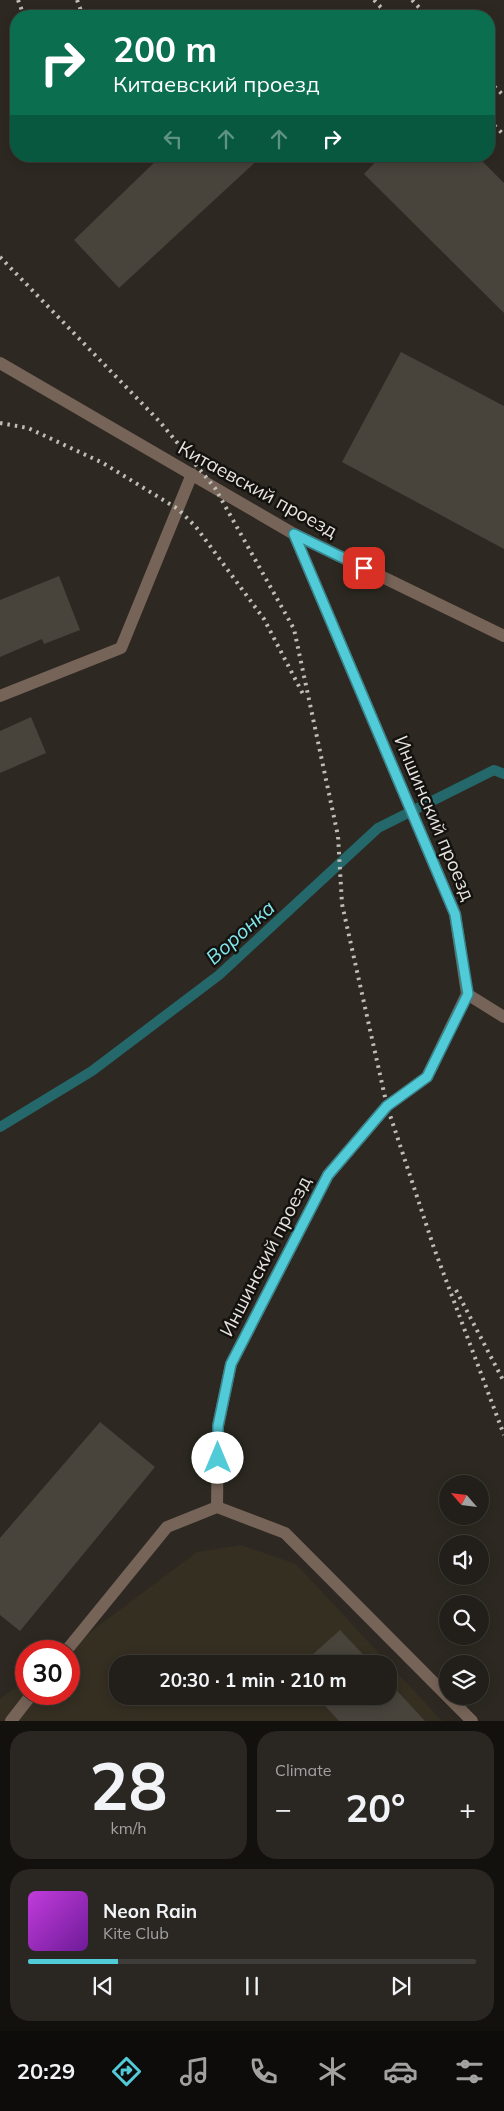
<!DOCTYPE html>
<html lang="en">
<head>
<meta charset="utf-8">
<style>
  :root { --surface:#221f1a; --page:#2a2723; --text:#f1f3f6; --muted:#a2a2a2; --line:#3f3d39; --accent:#52cbd8 }
  body { margin:0; font-family:Mulish,sans-serif; background:var(--page); color:var(--text); height:100vh; display:flex; flex-direction:column; font-size:19px; white-space:nowrap }
  * { box-sizing:border-box; margin:0 }
  p { font-size:16px; color:var(--muted) }
  .icon { flex:none; width:28px; height:28px; fill:none; stroke:currentColor; stroke-width:2; stroke-linecap:round; stroke-linejoin:round }
  .map { position:relative; height:1721px; overflow:hidden }
  .side { display:flex; flex-direction:column; gap:10px; padding:10px; background:#13110e; flex:1 }
  .side>* { flex:none }
  .guide { position:absolute; left:10px; top:10px; width:485px; height:152px; border-radius:20px; box-shadow:0 2px 12px #0003,0 0 0 1px var(--line); background:#0b6e4f; color:#fff; overflow:hidden }
  .needle { width:32px; rotate:298deg }
  .fabs { position:absolute; left:439px; top:1475px; display:grid; gap:10px }
  .fabs a { display:grid; place-items:center; width:50px; height:50px; border-radius:50%; background:var(--surface); box-shadow:0 2px 12px #0003,0 0 0 1px var(--line); font-size:25px }
  .speed { position:absolute; left:15px; top:1640px; display:flex; gap:10px; font-size:25px; font-weight:700; text-align:center }
  .speed>* { display:grid; place-content:center; width:65px; height:65px; border-radius:50%; background:var(--surface); box-shadow:0 2px 12px #0003,0 0 0 1px var(--line); line-height:1 }
  .speed .limit { border:8px solid #d22; background:#fff; color:#111 }
  .pin { position:absolute; display:grid; place-items:center; width:42px; height:42px; color:#fff; margin:-21px; border-radius:10px; box-shadow:0 2px 8px #0006 }
  .me { position:absolute; width:55px; margin:-28px; rotate:0deg; stroke-linejoin:round; filter:drop-shadow(0 0 4px #0008) }
  .turn { display:flex; align-items:center; gap:18px; height:105px; padding:0 20px; font-size:22px }
  .turn .icon { width:65px; height:65px; stroke-width:2.5 }
  .turn b { display:block; font-size:35px; line-height:42px }
  .lanes { display:flex; align-items:center; height:48px; padding:0 20px; background:#0003; justify-content:center; gap:25px; direction:ltr }
  .lanes .off { opacity:.35 }
  .big { font-size:38px; font-weight:700; line-height:1.1 }
  .side .widget { flex:1; display:flex; flex-direction:column; justify-content:center; gap:8px; min-width:0; padding:0 18px; border-radius:20px; background:var(--page) }
  .side .dial { align-items:center; gap:0 }
  .dial b { font-size:65px; line-height:1 }
  .song { display:flex; align-items:center; gap:15px }
  .cover { width:60px; height:60px; border-radius:8px; background:linear-gradient(135deg,hsl(290 70% 55%),hsl(280 70% 35%)) }
  .played { height:5px; border-radius:2px; background:linear-gradient(90deg,var(--accent) 20%,var(--line) 20%) }
  .keys { display:flex; justify-content:space-around; direction:ltr }
  .heat { display:flex; justify-content:space-between; align-items:center; font-size:28px; direction:ltr }
  .side .tiles { flex:1; display:grid; gap:10px; grid-template-columns:1fr 1fr }
  .widget:last-child { grid-column:span 2 }
  .trip { position:absolute; left:109px; top:1655px; width:288px; height:50px; border-radius:20px; background:var(--surface); box-shadow:0 2px 12px #0003,0 0 0 1px var(--line); font-weight:700; line-height:50px; text-align:center }
  .tabs { display:flex; height:80px; justify-content:space-around; align-items:center; background:#0e0c0a; color:var(--muted) }
  .tabs .icon { width:35px; height:35px }
  .tabs .selected { color:var(--accent) }
  .tabs b { font-size:22px; color:var(--text) }
  .map>svg:first-child { display:block }
  .built { fill:#352f22; fill-rule:evenodd }
  .lines { fill:none; stroke-linecap:round; stroke-linejoin:round }
  .stream { stroke:#24686c; stroke-width:10 }
  .building { fill:#48443c }
  .minor { stroke:#776458; stroke-width:12 }
  .rail { stroke:#c0bdb8; stroke-width:4; stroke-dasharray:2.5 5; stroke-linecap:butt }
  .route-casing { stroke:#35848c; stroke-width:12 }
  .route { stroke:#52cbd8; stroke-width:9 }
  .labels { text-anchor:middle; dominant-baseline:central; stroke-width:5; stroke-linejoin:round; paint-order:stroke }
  .street-label { font-size:19px; fill:#e8e5e0; stroke:#14120f }
  .water-label { font-size:20px; font-style:italic; fill:#81e8ee; stroke:#14120f }
</style>
</head>
<body>
<div class="map">
<svg width="504" height="1721" viewBox="0 0 504 1721">
  <rect width="100%" height="100%" fill="#2d2922"/>
  <path class="built" d="M241 1545 296 1564 442 1721H0V1699L26 1680V1694H69V1651H65L197 1552ZM118 1664H388V1696H118Z"/>
  <g class="lines">
    <path class="stream" d="M0 1127 92 1071 219 975 378 828 494 770 504 774"/>
  </g>
  <path class="building" d="M161 156H262L119 288 74 240Z
    M381 156H477L504 183V313L364 174Z
    M401 352 504 406V549L342 462Z
    M59 576 80 630 44 644 42 639 0 657V600Z
    M31 717 46 753 0 773V731Z
    M100 1422 155 1467 20 1631 0 1615V1538Z
    M340 1630 372 1664H302Z
    M388 1681 425 1721H339L316 1696H388Z"/>
  <g class="lines">
    <path class="minor" d="M0 363 294 534 504 636
      M0 696 121 648 192 474
      M467 994 504 1017
      M217 1507 218 1426 231 1364 328 1175 387 1106 427 1077 467 994 455 914 294 534
      M66 1651 167 1527 217 1507 285 1533 472 1721
      M11 1721 32 1694"/>
    <path class="rail" d="M18 0 24 16
      M77 0 83 16
      M374 0 389 16
      M412 0 427 16
      M489 81 504 96
      M489 120 504 135
      M0 257 160 422 215 488 294 629 338 836 342 904 387 1106 434 1248 504 1435
      M0 423 28 428 103 463 178 509 196 527 264 619 304 696
      M456 1290 504 1382"/>
  </g>
  <g class="lines">
    <defs>
      <path id="route" d="M218 1458V1426L231 1364 328 1175 387 1106 427 1077 468 994 455 914 294 534 364 568"/>
    </defs>
    <use href="#route" class="route-casing"/>
    <use href="#route" class="route"/>
  </g>
  <g class="labels">
    <g class="street-label">
      <text transform="translate(258 489) rotate(29)">Китаевский проезд</text>
      <text transform="translate(435 818) rotate(67)">Иншинский проезд</text>
      <text transform="translate(265 1256) rotate(-63)">Иншинский проезд</text>
    </g>
    <g class="water-label">
      <text transform="translate(240 932) rotate(-42)">Воронка</text>
    </g>
  </g>
</svg>
<div class="fabs">
<a><svg class="needle" viewBox="-14 -14 28 28"><path d="M0-13l5 13h-10z" fill="#e53935"/><path d="M0 13l5-13h-10z" fill="#a2a2a2"/></svg></a>
<a><svg class="icon" aria-label="sound" viewBox="0 0 24 24"><path d="M4 9h4l5-4v14l-5-4H4zM17 9q2 3 0 6"/></svg></a>
<a><svg class="icon" aria-label="search" viewBox="0 0 24 24"><circle cx="10" cy="10" r="6"/><path d="M15 15l6 6"/></svg></a>
<a><svg class="icon" aria-label="layers" viewBox="0 0 24 24"><path d="M12 4l9 5-9 5-9-5zM3 14l9 5 9-5"/></svg></a>
</div>
<div class="speed"><div class="limit">30</div></div>
<div class="pin" style="left:364px;top:568px;background:#d93025"><svg class="icon" aria-label="arrive" viewBox="0 0 24 24"><path d="M6 21V4h12l-3 4 3 4H6"/></svg></div>
<svg class="me" style="left:218px;top:1458px" viewBox="-20 -20 40 40"><circle r="19" fill="#fff"/><path d="M0-13L10 11 0 6-10 11z" fill="#52cbd8"/></svg>
<div class="trip">20:30 · 1 min · 210 m</div>
<div class="guide">
<div class="turn"><svg class="icon" aria-label="right" viewBox="0 0 24 24"><path d="M7 20v-9h11M14 6l5 5-5 5"/></svg><div><b>200 m</b>Китаевский проезд</div></div>
<div class="lanes"><svg class="icon off" aria-label="left" viewBox="0 0 24 24"><path d="M17 20v-9H6M10 6l-5 5 5 5"/></svg><svg class="icon off" aria-label="ahead" viewBox="0 0 24 24"><path d="M12 20V5M6 11l6-6 6 6"/></svg><svg class="icon off" aria-label="ahead" viewBox="0 0 24 24"><path d="M12 20V5M6 11l6-6 6 6"/></svg><svg class="icon" aria-label="right" viewBox="0 0 24 24"><path d="M7 20v-9h11M14 6l5 5-5 5"/></svg></div>
</div>
</div>
<section class="side">
<div class="tiles">
<div class="widget dial"><b>28</b><p>km/h</p></div>
<div class="widget"><p>Climate</p>
<div class="heat"><a>−</a><b class="big">20°</b><a>+</a></div>
</div>
<div class="widget">
<div class="song"><i class="cover"></i><div><b>Neon Rain</b><p>Kite Club</p></div></div>
<div class="played"></div>
<div class="keys"><svg class="icon" aria-label="previous" viewBox="0 0 24 24"><path d="M18 5L8 12l10 7zM5 5v14"/></svg><svg class="icon" aria-label="pause" viewBox="0 0 24 24"><path d="M8 5v14M16 5v14"/></svg><svg class="icon" aria-label="next" viewBox="0 0 24 24"><path d="M6 5l10 7-10 7zM19 5v14"/></svg></div>
</div>
</div>
</section>
<nav class="tabs">
<b>20:29</b>
<svg class="icon selected" aria-label="directions" viewBox="0 0 24 24"><path d="M12 3l9 9-9 9-9-9zM9 14v-3h6M13 9l2 2-2 2"/></svg>
<svg class="icon" aria-label="music" viewBox="0 0 24 24"><path d="M9 18V5l10-2v13"/><circle cx="6" cy="18" r="3"/><circle cx="16" cy="16" r="3"/></svg>
<svg class="icon" aria-label="phone" viewBox="0 0 24 24"><path d="M5 4h4l2 5-3 2q2 4 5 5l2-3 5 2v4C11 20 4 13 5 4z"/></svg>
<svg class="icon" aria-label="climate" viewBox="0 0 24 24"><path d="M12 3v18M4 7l16 10M4 17L20 7"/></svg>
<svg class="icon" aria-label="car" viewBox="0 0 24 24"><path d="M5 17H2v-5l4-1 3-4h7l3 4 3 1v5h-3M9 17h6M6 11h13"/><circle cx="7" cy="17" r="2"/><circle cx="17" cy="17" r="2"/></svg>
<svg class="icon" aria-label="filters" viewBox="0 0 24 24"><path d="M4 7h16M4 17h16"/><circle cx="9" cy="7" r="2"/><circle cx="15" cy="17" r="2"/></svg>
</nav>
</body>
</html>
